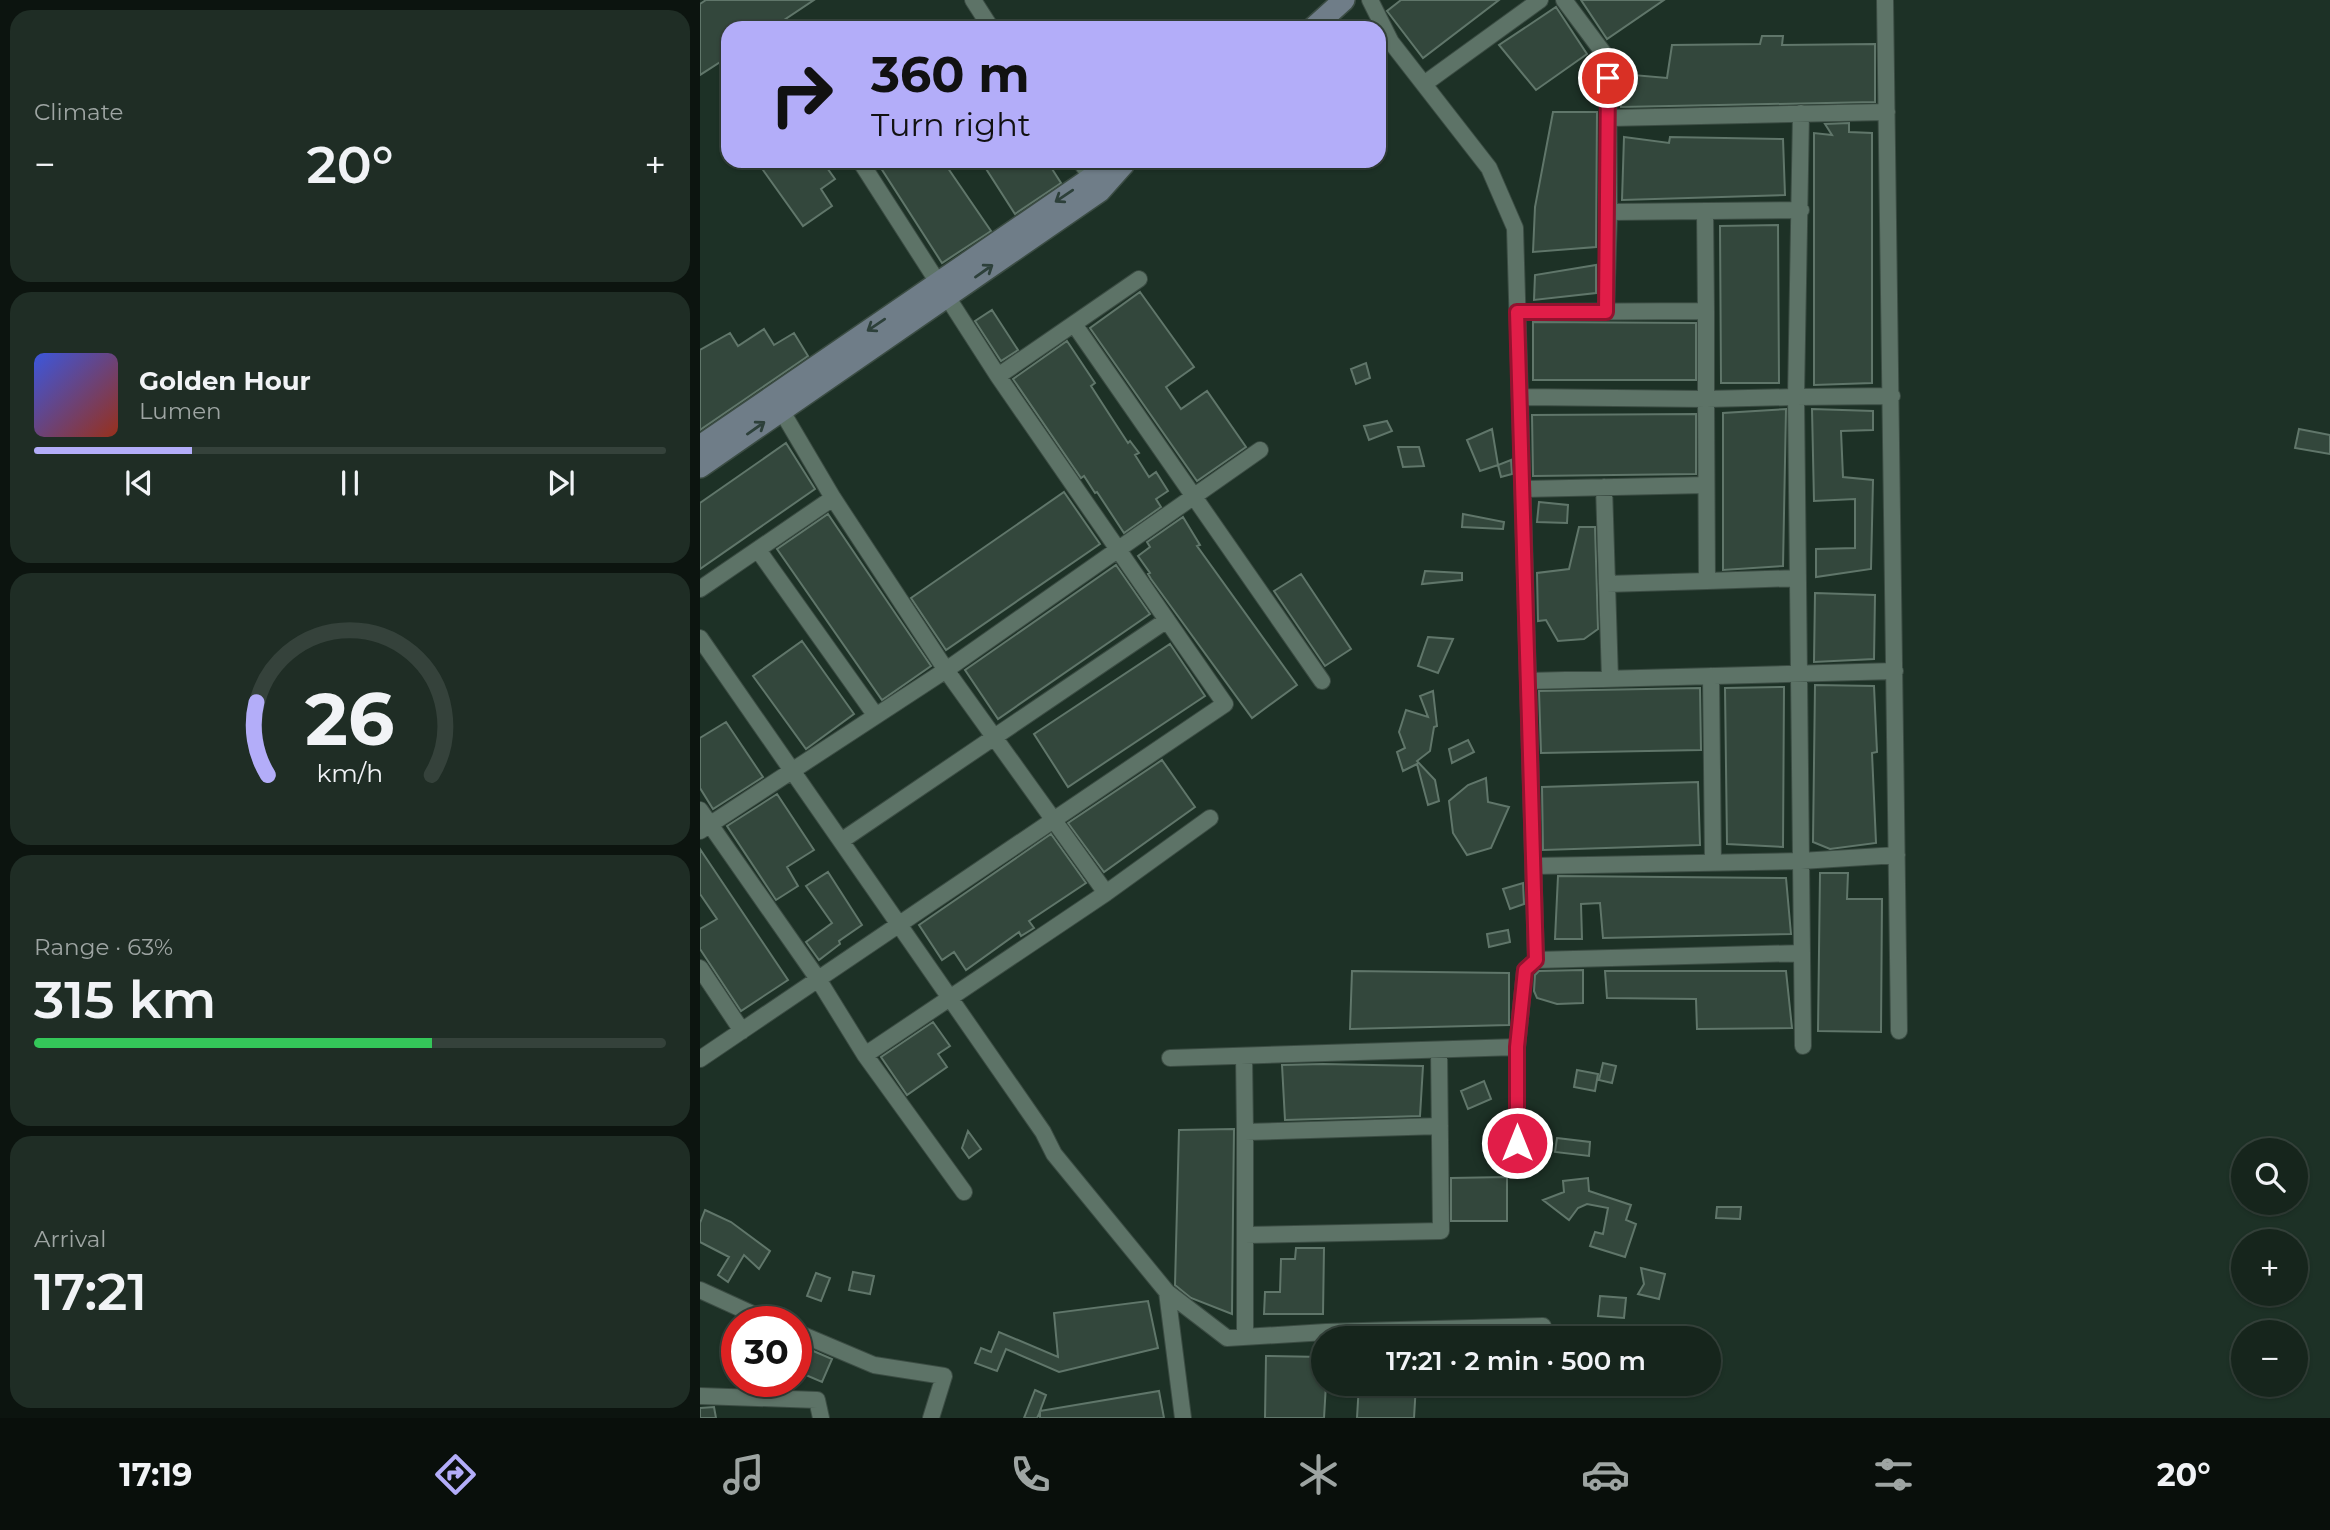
<!DOCTYPE html>
<html lang="en">
<head>
<meta charset="utf-8">
<style>
  :root { --surface:#16251c; --page:#1f2d25; --text:#f1f3f6; --muted:#9ea5a3; --line:#35423b; --accent:#b3adf9 }
  body { margin:0; font-family:Montserrat,sans-serif; background:var(--page); color:var(--text); height:100vh; display:flex; flex-direction:column; font-size:26px; white-space:nowrap }
  * { box-sizing:border-box; margin:0 }
  p { font-size:23px; color:var(--muted) }
  .icon { flex:none; width:38px; height:38px; fill:none; stroke:currentColor; stroke-width:2; stroke-linecap:round; stroke-linejoin:round }
  .map { position:relative; flex:1; overflow:hidden }
  .sheet { display:flex; flex-direction:column; gap:10px; padding:10px; background:#0c140f; width:700px }
  .sheet>* { flex:none }
  .top-card { position:absolute; left:21px; top:21px; width:665px; height:147px; border-radius:21px; box-shadow:0 2px 5px #0004,0 0 0 2px var(--line); background:#b3adf9; color:#111; overflow:hidden }
  .tools { position:absolute; left:1531px; top:1138px; display:grid; gap:14px }
  .tools a { display:grid; place-items:center; width:77px; height:77px; border-radius:50%; background:var(--surface); box-shadow:0 2px 5px #0004,0 0 0 2px var(--line); font-size:35px }
  .speed { position:absolute; left:21px; top:1306px; display:flex; gap:14px; font-size:35px; font-weight:700; text-align:center }
  .speed>* { display:grid; place-content:center; width:91px; height:91px; border-radius:50%; background:var(--surface); box-shadow:0 2px 5px #0004,0 0 0 2px var(--line); line-height:1 }
  .speed .limit { border:10px solid #d22; background:#fff; color:#111 }
  .pin { position:absolute; display:grid; place-items:center; width:60px; height:60px; color:#fff; margin:-30px; border:4px solid #fff; border-radius:50%; box-shadow:0 2px 7px #0007 }
  .me { position:absolute; width:77px; margin:-38px; rotate:0deg; stroke-linejoin:round; filter:drop-shadow(0 0 5px #0008) }
  .turn { display:flex; align-items:center; gap:24px; height:147px; padding:0 35px; font-size:32px }
  .turn .icon { width:91px; height:91px; stroke-width:2.5 }
  .turn b { display:block; font-size:49px; line-height:60px }
  .big { font-size:52px; font-weight:600; line-height:1.1 }
  .sheet .widget { flex:1; display:flex; flex-direction:column; justify-content:center; gap:10px; min-width:0; padding:0 24px; border-radius:21px; background:var(--page) }
  .sheet .dial { align-items:center; gap:0 }
  .dial svg { height:182px; overflow:visible; fill:none; stroke:var(--line); stroke-width:7; stroke-linecap:round; text-anchor:middle }
  .dial text { fill:var(--text); stroke:none }
  .song { display:flex; align-items:center; gap:21px }
  .cover { width:84px; height:84px; border-radius:10px; background:linear-gradient(135deg,hsl(230 70% 55%),hsl(10 70% 35%)) }
  .played { height:7px; border-radius:4px; background:linear-gradient(90deg,var(--accent) 25%,var(--line) 25%) }
  .keys { display:flex; justify-content:space-around; direction:ltr }
  .heat { display:flex; justify-content:space-between; align-items:center; font-size:38px; direction:ltr }
  .charge { height:10px; border-radius:5px; background:linear-gradient(90deg,#34c759 63%,var(--line) 0) }
  .trip { position:absolute; left:611px; top:1326px; width:410px; height:70px; border-radius:35px; background:var(--surface); box-shadow:0 2px 5px #0004,0 0 0 2px var(--line); font-weight:600; line-height:70px; text-align:center }
  .tabs { display:flex; height:112px; justify-content:space-around; align-items:center; background:#090f0b; color:var(--muted) }
  .tabs .icon { width:49px; height:49px }
  .tabs .on { color:var(--accent) }
  .tabs b { font-size:32px; color:var(--text) }
  main { display:flex; flex:1; min-height:0 }
  .map>svg:first-child { display:block }
  .building { fill:#33473c; stroke:#60766a; stroke-width:2 }
  .lines { fill:none; stroke-linecap:round; stroke-linejoin:round }
  .street-casing { stroke:#3b4c43; stroke-width:18 }
  .secondary-casing { stroke:#3b4c43; stroke-width:24 }
  .street { stroke:#5d7367; stroke-width:16 }
  .secondary { stroke:#6f7d88; stroke-width:21 }
  .oneway { stroke:#2d403a }
  .route-casing { stroke:#92132f; stroke-width:18 }
  .route { stroke:#e11d48; stroke-width:12 }
</style>
</head>
<body>
<main>
<section class="sheet">
<div class="widget"><p>Climate</p>
<div class="heat"><a>−</a><b class="big">20°</b><a>+</a></div>
</div>
<div class="widget">
<div class="song"><i class="cover"></i><div><b>Golden Hour</b><p>Lumen</p></div></div>
<div class="played"></div>
<div class="keys"><svg class="icon" aria-label="previous" viewBox="0 0 24 24"><path d="M18 5L8 12l10 7zM5 5v14"/></svg><svg class="icon" aria-label="pause" viewBox="0 0 24 24"><path d="M8 5v14M16 5v14"/></svg><svg class="icon" aria-label="next" viewBox="0 0 24 24"><path d="M6 5l10 7-10 7zM19 5v14"/></svg></div>
</div>
<div class="widget dial"><svg viewBox="0 0 100 80">
<path d="M14 69A42 42 0 1 1 86 69"/>
<path d="M14 69A42 42 0 0 1 9 37" stroke="#b3adf9"/>
<text x="50" y="56" font-size="32" font-weight="700">26</text>
<text x="50" y="72" font-size="11">km/h</text>
</svg></div>
<div class="widget"><p>Range · 63%</p><b class="big">315 km</b><div class="charge"></div></div>
<div class="widget"><p>Arrival</p><b class="big">17:21</b></div>
</section>
<div class="map">
<svg width="1630" height="1418" viewBox="0 0 1630 1418">
  <rect width="100%" height="100%" fill="#1d3126"/>
  <path class="building" d="M6 0H114L72 28H28V57L0 75V4Z
    M701 0H799L723 58 687 11Z
    M881 0H964L907 39Z
    M856 7 887 54 836 90 799 45Z
    M1062 36H1083L1082 45 1175 44V102L921 107 922 74 967 78 972 45 1060 44Z
    M853 112H897L896 247 833 252 835 207Z
    M1149 123V132L1172 133V383L1114 385V133L1132 135 1125 124Z
    M924 137 969 143 970 137 1083 139 1085 195 922 200Z
    M75 161H122L135 179 121 189 132 206 103 226 63 170Z
    M194 161H243L291 231 242 263 179 165Z
    M281 161H315L319 168 330 161H347L361 183 315 214Z
    M1078 225 1079 383H1021L1020 226Z
    M896 265V293L834 300 835 275Z
    M440 292 494 367 466 387 481 409 507 391 546 447 497 481 390 328Z
    M292 310 318 350 301 361 275 321Z
    M833 322 996 323V380H833Z
    M64 329 74 345 94 333 108 356 0 430V350L30 333 38 346Z
    M367 341 395 383 391 386 411 417 428 443 430 441 439 453 435 455 449 477 456 472 468 491 456 499 461 507 424 533 397 492 395 493 384 476 381 478 313 379Z
    M666 363 670 378 656 384 651 369Z
    M1086 409 1083 566 1023 570V413Z
    M1112 409 1173 411V430L1141 431 1143 477 1173 480 1171 569 1116 577V549L1155 548V499L1114 501Z
    M996 414V474L833 476 832 415Z
    M687 421 692 431 669 440 664 426Z
    M792 429 798 465 780 471 767 440Z
    M1599 429 1630 435V454L1595 448Z
    M86 443 115 489 0 569V503Z
    M698 447H719L724 466 703 467Z
    M811 460 812 474 801 477 798 465Z
    M364 492 400 544 246 650 211 598Z
    M839 502 868 505 867 523 837 522Z
    M128 514 231 666 182 700 77 549Z
    M763 514 804 522 803 529 762 527Z
    M483 517 500 545 497 546 597 685 552 718 451 579 448 574 450 573 438 556 450 547 447 542Z
    M879 527H895L898 629 884 639 858 641 846 620 838 621 837 573 869 569Z
    M416 565 450 614 298 719 265 670Z
    M725 571 762 573V580L722 584Z
    M601 574 651 649 625 666 574 591Z
    M1115 593 1175 595 1174 659 1114 662Z
    M728 637 753 639 738 673 718 666Z
    M102 641 154 714 106 749 53 676Z
    M470 644 505 696 368 787 334 734Z
    M1115 685 1174 686 1177 752 1172 753 1176 843 1130 849 1113 842Z
    M1084 687 1083 847 1027 844 1025 688Z
    M1000 688 1001 750 841 753 839 691Z
    M733 691 737 726 734 727 730 751 717 761 735 780 739 801 728 805 717 764 703 771 697 752 705 748 699 732 706 710 728 717 720 696Z
    M26 722 63 777 13 809 0 788V738Z
    M768 740 774 752 752 763 749 749Z
    M462 760 495 807 404 872 368 823Z
    M786 778 788 802 809 807 791 848 767 855 753 833 749 801 768 785Z
    M998 782 1000 845 843 850 842 787Z
    M77 794 114 850 87 867 98 886 76 900 27 826Z
    M351 834 386 883 329 921 334 928 321 936 319 932 266 970 254 952 242 960 219 925Z
    M0 849 88 980 41 1011 0 949V929L17 919 0 894Z
    M128 872 162 925 139 941 140 944 119 960 106 942 132 923 106 886Z
    M1120 873H1148L1147 899H1182L1181 1032 1118 1031Z
    M858 876 1086 878 1091 934 903 938 900 903 881 904 882 939H855Z
    M823 883 824 904 810 909 803 889Z
    M808 930 810 942 789 947 787 934Z
    M883 970V1003L857 1004 837 998 834 991 835 975 839 971Z
    M652 971 809 973V1025L650 1029Z
    M905 971H1086L1092 1028 997 1029 996 999 907 998Z
    M233 1022 250 1046 238 1054 247 1067 207 1095 181 1057Z
    M903 1063 916 1066 912 1083 899 1080Z
    M623 1064 723 1066 720 1116 585 1120 582 1065Z
    M877 1070 898 1074 895 1091 874 1087Z
    M784 1081 791 1099 768 1109 761 1091Z
    M534 1129 533 1212 532 1314 491 1298 475 1285 479 1130Z
    M268 1131 281 1149 269 1158 262 1148Z
    M857 1138 890 1142 889 1156 855 1152Z
    M807 1177V1221H751V1178Z
    M888 1178 889 1191 931 1205 926 1220 936 1224 925 1257 890 1246 895 1232 903 1234 908 1208 887 1204 878 1208 869 1220 843 1200 864 1192 863 1181Z
    M1017 1207H1041L1040 1219 1016 1218Z
    M5 1210 31 1222 70 1251 59 1269 44 1255 28 1282 18 1275 29 1257 0 1242V1223Z
    M596 1248H624L623 1314H564L565 1292H580L581 1259H595Z
    M941 1268 965 1274 959 1299 938 1294 944 1284Z
    M153 1272 174 1276 170 1294 149 1290Z
    M116 1273 130 1278 121 1301 107 1296Z
    M900 1296 926 1298 924 1318 898 1316Z
    M448 1301 458 1348 359 1372 306 1349 297 1371 275 1363 281 1348 291 1352 299 1332 358 1357 354 1313Z
    M111 1350 132 1359 122 1382 101 1373Z
    M566 1356 623 1357V1384H626L624 1418H565Z
    M659 1384H716L714 1418H657Z
    M335 1390 346 1395 340 1411 459 1391 464 1418H340V1412L337 1418H324Z
    M14 1407 16 1418H0V1408Z"/>
  <g class="lines">
    <defs>
      <path id="street" d="M273 0 291 28
        M670 0 691 42 789 168 815 228 836 960
        M864 0 908 59 909 212
        M1185 0 1199 1031
        M724 84 840 0
        M910 118 1187 112
        M380 161 397 186
        M1005 211 1006 311
        M817 312 1006 311V399L820 397
        M906 312 909 212 1101 210
        M374 324 622 681
        M298 376 439 279
        M904 487 910 679
        M823 489 1006 485
        M58 550 176 716
        M1098 578 1007 581 1006 399 1096 397 1101 113
        M907 584 1007 581
        M0 589 133 498
        M0 638 343 1132 354 1154 467 1292 527 1338 626 1332 843 1326
        M1011 676 1013 863
        M828 681 1195 671
        M0 810 118 979 165 1055 264 1192
        M0 831 246 670 133 498 77 403
        M141 841 467 620
        M834 866 1101 861 1197 855
        M406 893 246 670 560 450
        M0 968 42 1031
        M1103 1046 1096 397 1192 396
        M165 1055 406 893 510 818
        M544 1056 545 1132 740 1126
        M470 1058 817 1047
        M0 1059 525 704 298 376 160 161
        M545 1132V1337
        M817 1143V1047L825 970 836 960 1102 953
        M545 1235 741 1231 739 1050
        M0 1290 68 1321
        M467 1292 483 1418
        M96 1332 174 1365 244 1376 231 1418
        M0 1396 117 1400 121 1418"/>
      <path id="secondary" d="M613 28 644 0
        M0 446 391 178 417 167
        M0 467 400 191 424 164"/>
    </defs>
    <use href="#street" class="street-casing"/>
    <use href="#secondary" class="secondary-casing"/>
    <use href="#street" class="street"/>
    <use href="#secondary" class="secondary"/>
  </g>
  <defs><path id="oneway-shaft" d="M-6 0H5M1.5-3L5.5 0L1.5 3" fill="none" stroke-width="1.6" stroke-linecap="round" stroke-linejoin="round" transform="scale(1.75)"/></defs>
  <g class="oneway">
    <use href="#oneway-shaft" transform="translate(364 196) rotate(146)"/>
    <use href="#oneway-shaft" transform="translate(284 271) rotate(-35)"/>
    <use href="#oneway-shaft" transform="translate(176 325) rotate(146)"/>
    <use href="#oneway-shaft" transform="translate(56 428) rotate(-35)"/>
  </g>
  <g class="lines">
    <defs>
      <path id="route" d="M817 1143V1047L825 970 836 960 817 312H906L908 78"/>
    </defs>
    <use href="#route" class="route-casing"/>
    <use href="#route" class="route"/>
  </g>
</svg>
<div class="tools">
<a><svg class="icon" aria-label="search" viewBox="0 0 24 24"><circle cx="10" cy="10" r="6"/><path d="M15 15l6 6"/></svg></a>
<a>+</a>
<a>−</a>
</div>
<div class="speed"><div class="limit">30</div></div>
<div class="pin" style="left:908px;top:78px;background:#d93025"><svg class="icon" aria-label="arrive" viewBox="0 0 24 24"><path d="M6 21V4h12l-3 4 3 4H6"/></svg></div>
<svg class="me" style="left:817px;top:1143px" viewBox="-20 -20 40 40"><circle r="17" fill="#e11d48" stroke="#fff" stroke-width="3"/><path d="M0-11L8 9 0 5-8 9z" fill="#fff"/></svg>
<div class="trip">17:21 · 2 min · 500 m</div>
<div class="top-card">
<div class="turn"><svg class="icon" aria-label="right" viewBox="0 0 24 24"><path d="M7 20v-9h11M14 6l5 5-5 5"/></svg><div><b>360 m</b>Turn right</div></div>
</div>
</div>
</main>
<nav class="tabs">
<b>17:19</b>
<svg class="icon on" aria-label="directions" viewBox="0 0 24 24"><path d="M12 3l9 9-9 9-9-9zM9 14v-3h6M13 9l2 2-2 2"/></svg>
<svg class="icon" aria-label="music" viewBox="0 0 24 24"><path d="M9 18V5l10-2v13"/><circle cx="6" cy="18" r="3"/><circle cx="16" cy="16" r="3"/></svg>
<svg class="icon" aria-label="phone" viewBox="0 0 24 24"><path d="M5 4h4l2 5-3 2q2 4 5 5l2-3 5 2v4C11 20 4 13 5 4z"/></svg>
<svg class="icon" aria-label="climate" viewBox="0 0 24 24"><path d="M12 3v18M4 7l16 10M4 17L20 7"/></svg>
<svg class="icon" aria-label="car" viewBox="0 0 24 24"><path d="M5 17H2v-5l4-1 3-4h7l3 4 3 1v5h-3M9 17h6M6 11h13"/><circle cx="7" cy="17" r="2"/><circle cx="17" cy="17" r="2"/></svg>
<svg class="icon" aria-label="filters" viewBox="0 0 24 24"><path d="M4 7h16M4 17h16"/><circle cx="9" cy="7" r="2"/><circle cx="15" cy="17" r="2"/></svg>
<b>20°</b>
</nav>
</body>
</html>
